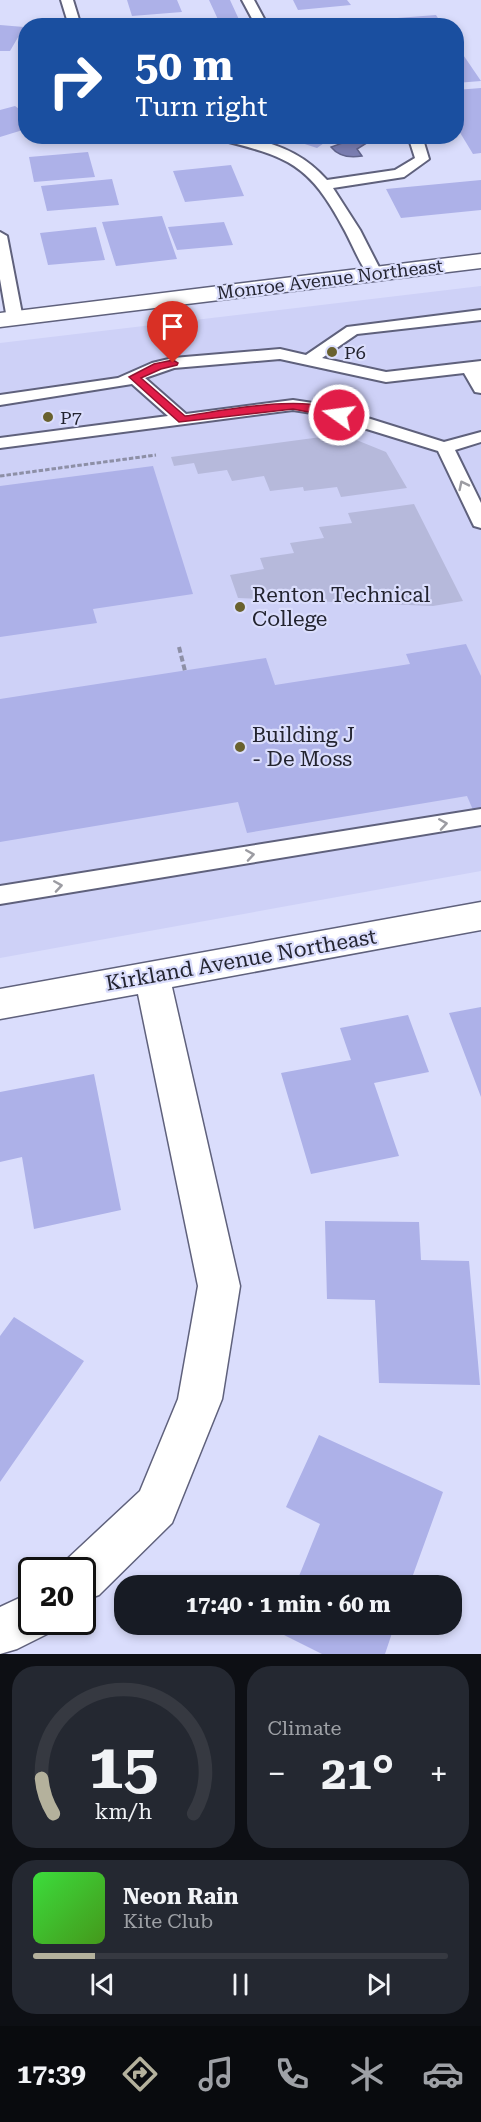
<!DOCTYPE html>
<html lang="en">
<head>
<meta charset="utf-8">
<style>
  :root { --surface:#171b24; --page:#242831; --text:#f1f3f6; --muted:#9ea1a6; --line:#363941; --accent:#b4b19c }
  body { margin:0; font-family:"Roboto Serif",serif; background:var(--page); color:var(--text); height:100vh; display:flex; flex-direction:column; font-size:22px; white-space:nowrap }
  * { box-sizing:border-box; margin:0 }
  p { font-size:20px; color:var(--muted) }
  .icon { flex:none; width:33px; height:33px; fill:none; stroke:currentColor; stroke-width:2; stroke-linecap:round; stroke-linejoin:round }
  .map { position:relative; height:1654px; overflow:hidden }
  .drawer { display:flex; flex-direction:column; gap:12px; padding:12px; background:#0d0f14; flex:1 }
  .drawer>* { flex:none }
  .banner { position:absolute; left:18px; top:18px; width:446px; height:126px; border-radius:24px; box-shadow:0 3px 9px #0003; background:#1a4fa0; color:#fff; overflow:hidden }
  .speed { position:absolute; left:18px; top:1557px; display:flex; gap:12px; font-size:30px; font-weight:700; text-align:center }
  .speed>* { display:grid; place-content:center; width:78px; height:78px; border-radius:50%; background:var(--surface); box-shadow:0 3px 9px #0003; line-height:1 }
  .speed .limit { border:3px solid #111; border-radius:9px; background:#fff; color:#111 }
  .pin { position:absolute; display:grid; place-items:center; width:51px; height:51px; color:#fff; margin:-62px -26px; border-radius:50% 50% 50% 0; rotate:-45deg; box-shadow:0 0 6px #0007 }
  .pin .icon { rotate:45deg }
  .me { position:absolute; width:66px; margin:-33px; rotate:284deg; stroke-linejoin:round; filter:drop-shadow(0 0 4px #0008) }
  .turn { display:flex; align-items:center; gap:21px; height:126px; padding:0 18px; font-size:27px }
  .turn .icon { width:78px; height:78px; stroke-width:2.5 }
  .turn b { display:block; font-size:42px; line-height:51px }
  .big { font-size:45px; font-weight:700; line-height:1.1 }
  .drawer .widget { flex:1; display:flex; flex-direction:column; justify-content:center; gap:9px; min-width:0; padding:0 21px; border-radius:24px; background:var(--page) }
  .drawer .dial { align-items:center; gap:0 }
  .dial svg { height:156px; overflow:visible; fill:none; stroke:var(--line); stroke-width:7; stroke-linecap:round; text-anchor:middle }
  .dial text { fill:var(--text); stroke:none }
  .song { display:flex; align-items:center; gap:18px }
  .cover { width:72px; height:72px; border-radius:9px; background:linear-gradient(135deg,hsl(120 70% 55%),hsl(100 70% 35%)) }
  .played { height:6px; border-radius:3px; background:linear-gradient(90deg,var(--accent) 15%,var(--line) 15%) }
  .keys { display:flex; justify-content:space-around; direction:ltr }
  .heat { display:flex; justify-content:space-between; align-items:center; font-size:33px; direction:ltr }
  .drawer .tiles { flex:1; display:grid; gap:12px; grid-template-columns:1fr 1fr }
  .widget:last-child { grid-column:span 2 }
  .trip { position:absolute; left:114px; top:1575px; width:348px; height:60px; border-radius:24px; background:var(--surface); box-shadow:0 3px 9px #0003; font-weight:700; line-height:60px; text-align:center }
  .dock { display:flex; height:96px; justify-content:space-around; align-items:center; background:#090b0e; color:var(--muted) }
  .dock .icon { width:42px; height:42px }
  .dock .selected { color:var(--accent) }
  .dock b { font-size:27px; color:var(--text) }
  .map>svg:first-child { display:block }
  .built { fill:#ced1f7 }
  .green { fill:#b6b9db }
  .water { fill:#7c7fb3; stroke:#61648c; stroke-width:1.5 }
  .building { fill:#adb1e8 }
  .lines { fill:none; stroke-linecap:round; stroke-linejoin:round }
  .lane-casing { stroke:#5f617c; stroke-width:4 }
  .street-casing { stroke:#5f617c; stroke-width:3 }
  .secondary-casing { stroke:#5f617c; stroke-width:3 }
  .path-far1 { stroke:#8d8fa6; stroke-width:3; stroke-dasharray:4.5 2; stroke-linecap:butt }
  .path { stroke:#8d8fa6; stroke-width:4; stroke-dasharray:6 3; stroke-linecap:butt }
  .lane { fill:#fff; fill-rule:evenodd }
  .street { fill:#fff; fill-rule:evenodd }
  .secondary { fill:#fff; fill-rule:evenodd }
  .oneway { stroke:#9c9ca2 }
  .route { fill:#e11d48; stroke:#92132f; stroke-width:1.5 }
  .poi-dot { fill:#69612e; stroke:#daddfc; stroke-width:2 }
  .labels { text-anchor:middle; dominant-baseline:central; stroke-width:4.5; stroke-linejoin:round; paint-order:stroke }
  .far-street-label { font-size:18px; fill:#232430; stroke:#daddfc }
  .far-poi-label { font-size:18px; fill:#232430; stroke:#daddfc; text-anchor:start }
  .poi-label { font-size:21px; fill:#232430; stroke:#daddfc; text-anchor:start }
  .street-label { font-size:21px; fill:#232430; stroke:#daddfc }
</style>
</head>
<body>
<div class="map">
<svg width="481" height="1654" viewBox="0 0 481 1654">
  <rect width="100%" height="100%" fill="#daddfc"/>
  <path class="built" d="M481 286V871L0 958V343Z"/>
  <path class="green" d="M336 435 349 437 386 452 407 488 341 497 337 487 304 491 303 487 270 491 264 476 232 481 227 470 198 474 194 463 174 466 171 457Z
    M414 504 463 601 433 606 238 598 230 575 264 569 260 558 294 553 290 543 324 538 319 527 352 523 348 513Z"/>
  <path class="water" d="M347 137H364L370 141 357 149 362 156C350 158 339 157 331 147L348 141Z"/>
  <path class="building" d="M127 0H177L182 12 132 16Z
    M209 0H230L242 26H221Z
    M293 0H347L351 5 298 10Z
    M436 15 443 26H320V24Z
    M0 25 24 27 10 51H0Z
    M461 52 466 59 481 81 456 83V53Z
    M481 88V153L473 154 456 126V90Z
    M15 106 26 114V129L0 137V110Z
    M280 136H334L317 148Z
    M88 152 95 177 34 182 29 157Z
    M231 165 244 196 185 202 173 171Z
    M112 179 119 205 47 211 41 186Z
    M481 180V210L401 218 386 189Z
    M162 216 177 259 116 266 102 222Z
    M224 222 233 245 177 250 168 227Z
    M96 227 105 260 48 265 40 233Z
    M153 466 193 594 93 609 97 623 0 637V486Z
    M466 644 481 676V809L473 810 467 796 247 833 238 802 0 842V699L266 658 275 685 410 664 406 654Z
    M481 1007V1097L449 1013Z
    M408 1015 429 1072 374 1083 399 1156 311 1174 281 1073 351 1060 340 1028Z
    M94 1074 121 1210 34 1229 22 1157 0 1162V1092Z
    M325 1221 419 1222 421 1260 469 1261 480 1385 379 1383 375 1300 327 1299Z
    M14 1317 84 1361 0 1482V1336Z
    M319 1435 443 1492 409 1586H295L320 1524 286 1507Z
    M279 1624H395L385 1654H322L276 1631Z"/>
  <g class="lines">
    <defs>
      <path id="lane" d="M61 0H73L81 26H69Z
        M242 0H254L268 26H256Z
        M216 136C258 136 298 147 327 180L395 170 415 158 408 136H422L429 159 404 177 333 188 360 230 382 273 379 276H369C359 262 353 246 345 231 309 163 289 157 217 139Z
        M0 232 7 236 23 319 15 324 7 319 0 279Z
        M481 310V320L357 334 322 358 386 372 481 361V393L475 392 464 373 386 382 280 359 174 368 145 378 186 414 293 400 326 405 444 442 481 432V442L455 450 481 503V528L474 526 472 522 438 451 318 414 293 410 0 448V438L168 416 132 384 0 405V395L118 378 152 363 173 358 280 349 306 355 347 327Z
        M481 809V825L0 904V886Z"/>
      <path id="street" d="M481 902V930L172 987 240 1286 222 1399 172 1523 99 1595 82 1601V1570H62L65 1561 140 1491 178 1399 198 1286 138 994 0 1019V989Z
        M32 1592V1622H54L49 1633 17 1649 0 1654V1607Z"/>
      <path id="secondary" d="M481 254V268L0 327V313Z"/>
    </defs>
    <use href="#lane" class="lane-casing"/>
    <use href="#street" class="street-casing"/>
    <use href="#secondary" class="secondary-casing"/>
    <path class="path-far1" d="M0 476 156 455"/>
    <path class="path" d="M179 647 185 671"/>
    <use href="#lane" class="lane"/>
    <use href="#street" class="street"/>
    <use href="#secondary" class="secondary"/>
  </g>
  <defs><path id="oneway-chevron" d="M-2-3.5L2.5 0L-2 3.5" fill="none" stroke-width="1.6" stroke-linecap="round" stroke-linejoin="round" transform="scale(1.5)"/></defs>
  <g class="oneway">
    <use href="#oneway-chevron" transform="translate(463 485) rotate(-116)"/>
    <use href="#oneway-chevron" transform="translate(443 824) rotate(-9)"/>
    <use href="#oneway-chevron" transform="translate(250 855) rotate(-9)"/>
    <use href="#oneway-chevron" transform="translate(58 886) rotate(-9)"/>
  </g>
  <path class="route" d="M173 360 178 363 177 365 161 369 141 378 185 416C222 411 315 391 344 415L339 418 293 409 179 422 129 377 154 364Z"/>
  <g class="poi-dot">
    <circle cx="332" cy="352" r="6"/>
    <circle cx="48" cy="417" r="6"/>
    <circle cx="240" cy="607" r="6"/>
    <circle cx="240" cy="747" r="6"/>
  </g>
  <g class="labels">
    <g class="far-street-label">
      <text transform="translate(330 279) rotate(-7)">Monroe Avenue Northeast</text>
    </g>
    <g class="far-poi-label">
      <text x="344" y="352">P6</text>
      <text x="60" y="417">P7</text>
    </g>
    <g class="poi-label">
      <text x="252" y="595">Renton Technical<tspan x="252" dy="24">College</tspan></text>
      <text x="252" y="735">Building J<tspan x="252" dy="24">- De Moss</tspan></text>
    </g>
    <g class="street-label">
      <text transform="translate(241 960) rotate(-10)">Kirkland Avenue Northeast</text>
    </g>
  </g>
</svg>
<div class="speed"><div class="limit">20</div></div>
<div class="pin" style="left:173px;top:363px;background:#d93025"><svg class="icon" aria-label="arrive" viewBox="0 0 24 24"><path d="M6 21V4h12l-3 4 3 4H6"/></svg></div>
<svg class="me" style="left:339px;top:415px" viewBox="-20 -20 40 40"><circle r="17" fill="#e11d48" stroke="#fff" stroke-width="3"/><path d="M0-11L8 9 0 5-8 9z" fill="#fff"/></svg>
<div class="trip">17:40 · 1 min · 60 m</div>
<div class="banner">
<div class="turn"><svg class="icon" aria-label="right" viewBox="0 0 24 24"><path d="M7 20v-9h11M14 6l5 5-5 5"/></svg><div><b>50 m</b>Turn right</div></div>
</div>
</div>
<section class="drawer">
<div class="tiles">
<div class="widget dial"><svg viewBox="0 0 100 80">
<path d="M14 69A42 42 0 1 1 86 69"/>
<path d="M14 69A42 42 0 0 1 8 51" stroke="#b4b19c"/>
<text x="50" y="56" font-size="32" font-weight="700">15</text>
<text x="50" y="72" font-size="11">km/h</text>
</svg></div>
<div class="widget"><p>Climate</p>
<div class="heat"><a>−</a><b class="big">21°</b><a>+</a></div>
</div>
<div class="widget">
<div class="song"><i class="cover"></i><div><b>Neon Rain</b><p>Kite Club</p></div></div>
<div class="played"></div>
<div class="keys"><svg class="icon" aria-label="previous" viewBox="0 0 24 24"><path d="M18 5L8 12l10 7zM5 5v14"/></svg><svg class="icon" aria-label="pause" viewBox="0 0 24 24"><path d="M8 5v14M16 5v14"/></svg><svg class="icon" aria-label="next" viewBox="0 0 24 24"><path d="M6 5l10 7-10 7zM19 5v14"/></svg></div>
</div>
</div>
</section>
<nav class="dock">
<b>17:39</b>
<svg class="icon selected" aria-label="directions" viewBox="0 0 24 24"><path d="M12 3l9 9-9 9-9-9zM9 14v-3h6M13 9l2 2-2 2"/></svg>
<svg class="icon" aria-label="music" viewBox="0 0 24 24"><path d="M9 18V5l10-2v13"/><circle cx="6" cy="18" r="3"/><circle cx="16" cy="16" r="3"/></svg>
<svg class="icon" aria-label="phone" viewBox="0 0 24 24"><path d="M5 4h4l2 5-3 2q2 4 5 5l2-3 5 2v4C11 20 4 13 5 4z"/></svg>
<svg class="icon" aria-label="climate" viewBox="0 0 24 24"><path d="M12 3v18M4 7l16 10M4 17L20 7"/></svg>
<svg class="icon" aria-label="car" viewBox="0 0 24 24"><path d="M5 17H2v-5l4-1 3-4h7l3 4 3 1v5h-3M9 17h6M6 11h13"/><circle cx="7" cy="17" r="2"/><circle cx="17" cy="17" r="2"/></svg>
</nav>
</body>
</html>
